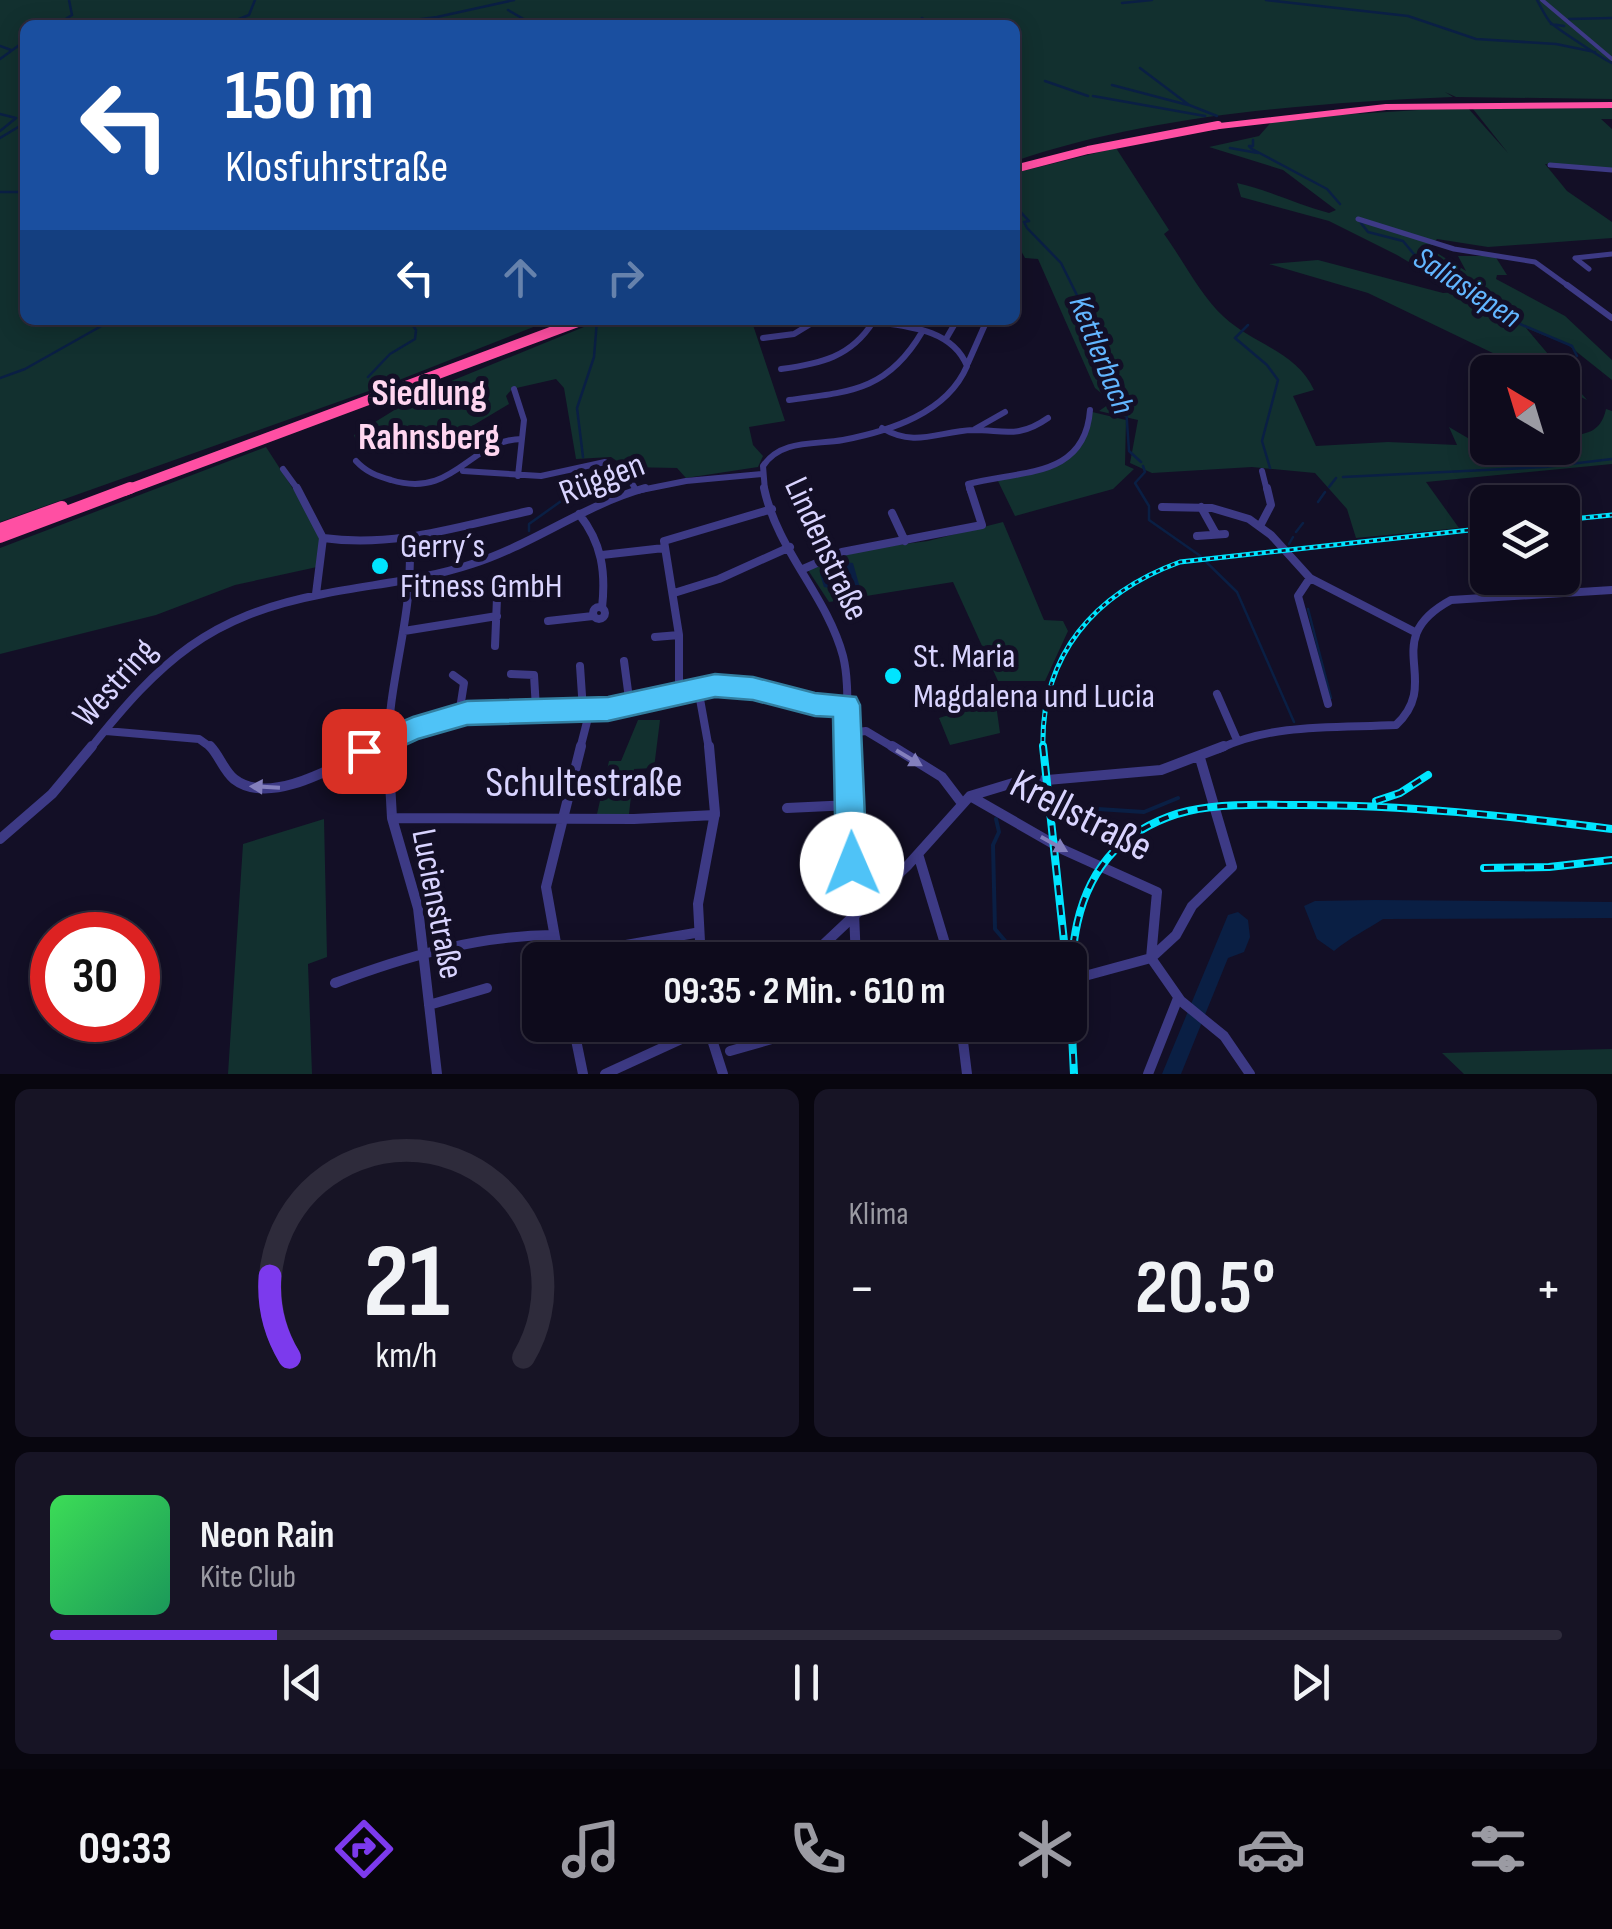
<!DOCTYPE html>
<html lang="de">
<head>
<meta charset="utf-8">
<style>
  :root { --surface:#0e0b1c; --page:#171425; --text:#f1f3f6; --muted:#9b9ba3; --line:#2e2b3b; --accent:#7c3aed }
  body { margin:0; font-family:"Sofia Sans Condensed",sans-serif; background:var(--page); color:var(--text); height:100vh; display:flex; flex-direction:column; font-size:38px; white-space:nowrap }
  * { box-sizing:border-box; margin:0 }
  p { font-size:32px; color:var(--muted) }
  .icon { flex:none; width:55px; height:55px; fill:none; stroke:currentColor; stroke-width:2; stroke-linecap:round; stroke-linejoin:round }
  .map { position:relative; height:1074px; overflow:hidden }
  .panel { display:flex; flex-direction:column; gap:15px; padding:15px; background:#08060f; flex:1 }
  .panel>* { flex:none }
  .hud { position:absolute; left:20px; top:20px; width:1000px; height:305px; border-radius:15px; box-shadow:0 5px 25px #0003,0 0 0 2px var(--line); background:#1a4fa0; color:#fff; overflow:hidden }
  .needle { width:65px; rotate:322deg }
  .tools { position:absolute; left:1470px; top:355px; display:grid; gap:20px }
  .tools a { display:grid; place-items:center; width:110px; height:110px; border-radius:15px; background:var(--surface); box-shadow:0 5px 25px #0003,0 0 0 2px var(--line); font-size:50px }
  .speed { position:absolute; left:30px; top:912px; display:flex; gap:20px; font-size:50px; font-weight:700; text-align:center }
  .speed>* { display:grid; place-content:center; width:130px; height:130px; border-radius:50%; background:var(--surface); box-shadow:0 5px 25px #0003,0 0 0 2px var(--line); line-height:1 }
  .speed .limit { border:15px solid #d22; background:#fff; color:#111 }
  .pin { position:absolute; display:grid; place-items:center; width:85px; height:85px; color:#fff; margin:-42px; border-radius:20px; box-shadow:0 5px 15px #0006 }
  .me { position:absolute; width:110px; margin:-55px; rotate:359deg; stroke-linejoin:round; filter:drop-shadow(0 0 8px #0008) }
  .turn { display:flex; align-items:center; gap:35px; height:210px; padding:0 40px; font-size:45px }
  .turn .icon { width:130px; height:130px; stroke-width:2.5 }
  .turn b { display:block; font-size:70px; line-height:85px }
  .lanes { display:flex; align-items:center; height:95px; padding:0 40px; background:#0003; justify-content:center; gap:50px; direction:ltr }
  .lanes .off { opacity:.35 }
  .big { font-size:75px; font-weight:700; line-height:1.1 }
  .panel .tile { flex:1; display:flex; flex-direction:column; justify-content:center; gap:15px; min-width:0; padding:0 35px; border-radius:15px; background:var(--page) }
  .panel .dial { align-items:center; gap:0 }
  .dial svg { height:260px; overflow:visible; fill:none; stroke:var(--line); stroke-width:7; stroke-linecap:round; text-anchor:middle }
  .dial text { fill:var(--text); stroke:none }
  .song { display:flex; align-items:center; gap:30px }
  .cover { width:120px; height:120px; border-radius:15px; background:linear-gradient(135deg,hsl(130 70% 55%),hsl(150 70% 35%)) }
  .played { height:10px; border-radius:5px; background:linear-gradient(90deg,var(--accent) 15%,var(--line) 15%) }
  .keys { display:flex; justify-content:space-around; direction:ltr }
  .heat { display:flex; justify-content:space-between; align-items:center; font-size:55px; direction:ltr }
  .panel .tiles { flex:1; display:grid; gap:15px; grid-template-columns:1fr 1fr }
  .tile:last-child { grid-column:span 2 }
  .trip { position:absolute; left:522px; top:942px; width:565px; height:100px; border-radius:15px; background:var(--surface); box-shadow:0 5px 25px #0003,0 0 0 2px var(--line); font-weight:700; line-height:100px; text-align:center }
  .tabs { display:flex; height:160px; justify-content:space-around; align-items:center; background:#06040b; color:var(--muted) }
  .tabs .icon { width:70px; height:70px }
  .tabs .active { color:var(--accent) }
  .tabs b { font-size:45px; color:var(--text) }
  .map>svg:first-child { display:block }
  .green { fill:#12302f }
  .water { fill:#0a1f44 }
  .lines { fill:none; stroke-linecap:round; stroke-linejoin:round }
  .stream-far1 { stroke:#0a1f44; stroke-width:2.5 }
  .stream { stroke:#0a1f44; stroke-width:4 }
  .minor-far4 { stroke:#3d3a85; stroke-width:4 }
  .minor-far3 { stroke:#3d3a85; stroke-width:5 }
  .minor-far2 { stroke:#3d3a85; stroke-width:6 }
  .minor-far1 { stroke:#3d3a85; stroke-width:8 }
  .minor { stroke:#3d3a85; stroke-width:10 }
  .highway-far3 { stroke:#ff4fa3; stroke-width:6 }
  .highway-far2 { stroke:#ff4fa3; stroke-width:8 }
  .highway-far1 { stroke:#ff4fa3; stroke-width:10 }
  .highway { stroke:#ff4fa3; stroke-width:12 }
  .rail-far1-casing { stroke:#00e5ff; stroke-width:5 }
  .rail-casing { stroke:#00e5ff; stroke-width:8 }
  .rail-far1 { stroke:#130f26; stroke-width:2.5; stroke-dasharray:4; stroke-linecap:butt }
  .rail { stroke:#130f26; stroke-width:4; stroke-dasharray:10; stroke-linecap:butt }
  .oneway { fill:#837fbc }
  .route { fill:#4fc3f7; stroke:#337fa1; stroke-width:2.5 }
  .poi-dot { fill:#00e5ff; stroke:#130f26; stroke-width:4 }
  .labels { text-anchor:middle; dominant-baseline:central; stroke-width:10; stroke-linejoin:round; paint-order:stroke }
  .far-water-label { font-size:32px; font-style:italic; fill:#62b6ff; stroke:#130f26 }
  .street-label { font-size:35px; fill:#d9d4ff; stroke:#130f26 }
  .poi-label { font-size:35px; fill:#d9d4ff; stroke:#130f26; text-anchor:start }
  .neighbourhood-label { font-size:38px; font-weight:bold; fill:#ffd6f0; stroke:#130f26 }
  .near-street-label { font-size:42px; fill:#d9d4ff; stroke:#130f26 }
</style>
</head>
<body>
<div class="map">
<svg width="1612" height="1074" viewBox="0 0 1612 1074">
  <rect width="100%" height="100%" fill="#130f26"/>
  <path class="green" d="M0 0H1612V99L1456 97 1445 92 1453 97C1311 103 1150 115 1015 161V25H25V320H551L394 382 0 522Z
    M1612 106V119H1601L1612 129V169L1545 164 1567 191 1612 222V238L1488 247 1437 239 1429 248 1466 271 1458 256H1495L1507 275H1497L1496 279 1565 316 1612 360V380L1568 345 1526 328 1587 400 1563 388 1562 372H1532L1368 293 1269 264 1318 260 1443 293 1459 292 1397 255 1329 221 1241 197 1237 183C1269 190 1297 205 1329 213L1336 210 1283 170 1209 147 1259 136 1274 119 1467 107 1508 153 1473 109Z
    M1116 148 1169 230 1164 234C1183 260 1200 295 1224 317 1253 344 1297 352 1314 390L1293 396 1316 446 1388 442 1457 445 1449 427 1478 444 1487 441 1488 448H1562L1563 436C1585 435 1601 433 1606 409L1612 411V464L1426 482 1459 528 1356 538 1347 509 1315 473 1252 467 1152 473 1130 463 1138 420 1099 411 1112 402 1095 388 1038 259 1025 258 1015 240V173Z
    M601 320H772L752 322 785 421 749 427 753 445 763 456 758 467 686 478 677 468 626 467 611 457 576 459 564 388 556 379 512 389 506 396 509 404 452 438 356 441 354 435 422 393Z
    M1088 411 1126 420 1125 465 1134 469 1113 489 1015 516 996 477C1037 467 1094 466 1088 411Z
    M266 447 321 532 317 567 235 585 156 615 0 654V548Z
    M1003 522 1044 620 1063 621 1068 631 1045 681H998L953 582 829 602 808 570 851 551 928 541Z
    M973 689 994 690 1000 733 950 745 939 718 952 714 963 691Z
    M638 720H660L654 768 634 769 629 814H597L609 761H621Z
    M324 819 327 957 308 964 312 1074H228L243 844Z
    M1612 1049V1074H1464L1442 1053Z"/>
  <path class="water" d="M845 562 853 563 860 588 849 592 824 587 820 574Z
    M1375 900 1612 902V918L1383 919C1366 930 1351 937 1334 951L1317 939 1304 906 1315 901Z
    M1238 912 1248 920 1250 937 1244 952 1228 958 1181 1074H1162L1228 915Z"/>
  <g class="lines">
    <path class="stream-far1" d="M1266 0 1408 16 1476 39 1556 44 1595 52
      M1537 0C1541 7 1545 16 1550 22 1553 26 1606 61 1612 63
      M1122 3 1152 0
      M508 10 527 21 550 24
      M922 18 931 25
      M1569 19 1612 18
      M1551 24 1564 26
      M56 25 72 15 69 0
      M224 25 249 15 255 0
      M375 25 437 17 514 0
      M0 46 11 50
      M0 59 25 41
      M1140 68 1189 105 1217 116
      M1045 81 1088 96
      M1112 85 1188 105
      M1093 96 1205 116
      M0 114 16 118 0 131
      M0 138 25 123
      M1253 140V146H1249L1252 149 1327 189 1340 204
      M1230 148 1258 153
      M0 192H25
      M1015 206 1029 221 1024 222 1027 228 1061 263 1108 358 1126 407 1129 451 1141 462
      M1361 223 1368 232 1403 241 1418 259 1505 307 1520 324 1572 346 1577 356
      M1248 325 1235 338 1267 365 1278 380 1262 441 1270 468
      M368 377 390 354 415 339 416 330 409 320
      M0 378 25 369 112 320
      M583 457 577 408 594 357 597 320
      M1143 466 1145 472 1135 483 1149 506V520L1199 555 1237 592 1294 722
      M1343 477 1545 467 1612 459
      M1329 487 1336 478
      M1318 502 1325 492
      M529 531V524L578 489
      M1296 532 1303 523
      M1289 544 1293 537
      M1308 609 1331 698"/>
    <path class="stream" d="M1067 807 1144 812 1178 798
      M996 819 999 832 993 845 995 929 1006 942"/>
    <path class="minor-far4" d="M1542 0 1612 59"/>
    <path class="minor-far3" d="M1550 165 1612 170
      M1358 219 1454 249 1535 262 1571 288
      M1589 269 1575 258 1612 254"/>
    <path class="minor-far2" d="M1567 285 1612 318
      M763 338 794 334 817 320
      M946 339 957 320
      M968 363 987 320
      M781 369C820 364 851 357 873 322
      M514 389 524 420 518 476
      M789 400C851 392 888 390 922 332
      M882 428C915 448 939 431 973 430 1004 430 1018 439 1048 418
      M975 429 1005 412
      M356 461C366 472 377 476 391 480 454 500 470 439 522 439
      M283 469 299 491
      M463 471 541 476 605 462 627 475 636 490
      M1262 471 1267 491
      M636 491 686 481 762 474
      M765 491 763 466C781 439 815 445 843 440 890 431 947 413 967 366 951 326 900 326 863 320
      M970 491 968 484C1020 470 1085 479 1090 410"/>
    <path class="minor-far1" d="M297 488 323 538
      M764 488C777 550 827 596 843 656 850 684 846 719 848 749
      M1162 507 1212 508 1249 519 1271 535 1310 578 1413 631
      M1201 507 1216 534
      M892 513 905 541
      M579 514C602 543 606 572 602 608
      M1260 526 1271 505 1267 488
      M1197 536 1225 534
      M602 555 664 548
      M803 569 842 552 982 525 970 488
      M1310 578 1298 596 1328 704
      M674 593 719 579 790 547
      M316 594 323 538C396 548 459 526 529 511
      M593 613a6 6 0 1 1 12 0a6 6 0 1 1-12 0Z
      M548 621 593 616
      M404 631 497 616
      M655 637 679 635
      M495 646 497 598
      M624 661 630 706
      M580 666 583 710
      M511 674 534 675 536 709
      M453 675 464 683 459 715
      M698 688 709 749
      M679 693V635L664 541 772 509
      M1217 694 1237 740
      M106 731 199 739 213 749
      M848 733 866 731 896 749
      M90 749C161 660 208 616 323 594 373 584 424 580 472 564 532 545 584 505 645 488
      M371 749 413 729 467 713 609 709 715 685 753 689 815 705H846
      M388 749C388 679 415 612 409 542
      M580 749 590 710
      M1219 749C1272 723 1339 728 1396 725 1444 680 1377 640 1451 600L1612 590"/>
    <path class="minor" d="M210 746C219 755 224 771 234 779 271 808 341 763 377 746
      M388 746 392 818 418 908 437 1074
      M847 746 856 960
      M892 746 942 777 961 802
      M970 796 1064 850 1157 892 1151 958
      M787 808 851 805
      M392 818 634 819 715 815
      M0 839 52 794 92 746
      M918 854 950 960
      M556 947 626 945 695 933
      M1151 958 1181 1001 1224 1036 1250 1074
      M559 960 546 887 581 746
      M701 960 698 904 715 813 709 746
      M807 960 908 865 970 796 1013 783 1161 770 1224 746
      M1070 980 1151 958 1176 935 1192 906 1232 867 1200 758
      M335 983C407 956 476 936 553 935
      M429 1005 487 988
      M573 1025 583 1074
      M961 1025 967 1074
      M708 1027 723 1074
      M730 1051 820 1025
      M605 1074 712 1025
      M1148 1074 1178 998"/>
    <path class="highway-far3" d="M1202 128 1386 107 1612 105"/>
    <path class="highway-far2" d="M1015 169 1088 150 1218 125"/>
    <path class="highway-far1" d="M124 491 583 320"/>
    <path class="highway" d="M0 529 62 507
      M0 537 130 488"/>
    <defs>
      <path id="rail-far1" d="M1562 520 1612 515
        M1043 749C1040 655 1095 593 1180 562L1488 528"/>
      <path id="rail" d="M1043 746 1066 960
        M1376 801 1400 793 1428 775
        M1484 868 1549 867 1612 860
        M1070 994 1074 1074
        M1071 1006C1070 951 1074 892 1115 850 1134 831 1162 817 1188 811 1225 803 1264 805 1302 805 1406 805 1509 816 1612 829"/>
    </defs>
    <use href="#rail-far1" class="rail-far1-casing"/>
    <use href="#rail" class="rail-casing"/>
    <use href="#rail-far1" class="rail-far1"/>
    <use href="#rail" class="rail"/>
  </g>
  <defs><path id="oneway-solid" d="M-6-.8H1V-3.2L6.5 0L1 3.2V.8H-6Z" transform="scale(2.5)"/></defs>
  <g class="oneway">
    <use href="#oneway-solid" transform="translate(909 758) rotate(31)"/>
    <use href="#oneway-solid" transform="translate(265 787) rotate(-177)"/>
    <use href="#oneway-solid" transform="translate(1054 844) rotate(29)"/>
  </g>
  <path class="route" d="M715 674 753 677 815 693 856 697 860 705 867 864 862 874 852 879 841 874 836 864 833 717 815 716 753 700 715 697 608 721 467 725 418 739 364 764 354 760 350 751 354 742 413 717 467 701 608 697Z"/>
  <g class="poi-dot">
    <circle cx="380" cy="566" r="10"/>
    <circle cx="893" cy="676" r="10"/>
  </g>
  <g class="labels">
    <g class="far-water-label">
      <text transform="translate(1467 288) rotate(33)">Saliasiepen</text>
      <text transform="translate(1101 355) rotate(68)">Kettlerbach</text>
    </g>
    <g class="street-label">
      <text transform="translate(602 479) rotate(-21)">Rüggen</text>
      <text transform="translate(826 549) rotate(65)">Lindenstraße</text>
      <text transform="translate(115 683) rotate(-48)">Westring</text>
      <text transform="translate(437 904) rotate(79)">Lucienstraße</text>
    </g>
    <g class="poi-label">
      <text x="400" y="546">Gerry´s<tspan x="400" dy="40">Fitness GmbH</tspan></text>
      <text x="913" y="656">St. Maria<tspan x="913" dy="40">Magdalena und Lucia</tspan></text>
    </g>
    <g class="neighbourhood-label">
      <text x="429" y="393">Siedlung<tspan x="429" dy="44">Rahnsberg</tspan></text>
    </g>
    <g class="near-street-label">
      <text x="584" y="783">Schultestraße</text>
      <text transform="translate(1081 816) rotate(27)">Krellstraße</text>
    </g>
  </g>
</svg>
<div class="tools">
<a><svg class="needle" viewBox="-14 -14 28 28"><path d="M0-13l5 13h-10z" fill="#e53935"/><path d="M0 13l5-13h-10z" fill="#9b9ba3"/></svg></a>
<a><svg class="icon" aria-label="layers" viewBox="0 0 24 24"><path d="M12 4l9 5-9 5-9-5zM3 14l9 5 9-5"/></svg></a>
</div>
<div class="speed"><div class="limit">30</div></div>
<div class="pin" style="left:364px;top:751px;background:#d93025"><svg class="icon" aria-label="arrive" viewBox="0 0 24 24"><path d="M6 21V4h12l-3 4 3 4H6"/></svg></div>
<svg class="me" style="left:852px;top:864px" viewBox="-20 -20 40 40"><circle r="19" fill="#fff"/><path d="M0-13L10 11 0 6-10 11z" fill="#4fc3f7"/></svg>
<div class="trip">09:35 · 2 Min. · 610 m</div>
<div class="hud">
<div class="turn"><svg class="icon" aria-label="left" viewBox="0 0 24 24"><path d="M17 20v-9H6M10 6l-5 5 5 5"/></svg><div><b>150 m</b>Klosfuhrstraße</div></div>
<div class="lanes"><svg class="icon" aria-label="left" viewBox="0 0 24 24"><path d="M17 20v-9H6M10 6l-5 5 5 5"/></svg><svg class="icon off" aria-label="ahead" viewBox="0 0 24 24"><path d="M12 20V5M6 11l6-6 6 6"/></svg><svg class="icon off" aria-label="right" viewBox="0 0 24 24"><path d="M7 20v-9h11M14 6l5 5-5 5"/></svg></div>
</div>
</div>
<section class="panel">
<div class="tiles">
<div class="tile dial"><svg viewBox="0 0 100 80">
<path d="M14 69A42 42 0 1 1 86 69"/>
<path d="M14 69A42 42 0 0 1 8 44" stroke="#7c3aed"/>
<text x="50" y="56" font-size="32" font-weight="700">21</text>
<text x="50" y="72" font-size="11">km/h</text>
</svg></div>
<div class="tile"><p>Klima</p>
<div class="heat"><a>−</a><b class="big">20.5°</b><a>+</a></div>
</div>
<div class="tile">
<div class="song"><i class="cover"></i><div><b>Neon Rain</b><p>Kite Club</p></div></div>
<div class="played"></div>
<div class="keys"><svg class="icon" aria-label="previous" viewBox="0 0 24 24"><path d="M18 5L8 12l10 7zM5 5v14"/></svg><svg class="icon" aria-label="pause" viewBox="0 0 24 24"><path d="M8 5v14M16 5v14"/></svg><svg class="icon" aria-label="next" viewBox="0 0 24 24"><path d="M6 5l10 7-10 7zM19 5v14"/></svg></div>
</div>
</div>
</section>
<nav class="tabs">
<b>09:33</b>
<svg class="icon active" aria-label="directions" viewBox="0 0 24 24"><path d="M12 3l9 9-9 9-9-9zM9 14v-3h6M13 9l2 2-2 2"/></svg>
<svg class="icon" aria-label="music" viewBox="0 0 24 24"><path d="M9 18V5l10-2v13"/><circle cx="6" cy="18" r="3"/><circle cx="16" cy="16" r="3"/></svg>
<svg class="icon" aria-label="phone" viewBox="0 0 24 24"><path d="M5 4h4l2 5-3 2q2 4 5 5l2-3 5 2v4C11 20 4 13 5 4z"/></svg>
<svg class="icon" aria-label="climate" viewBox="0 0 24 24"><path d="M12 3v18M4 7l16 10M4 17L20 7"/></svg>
<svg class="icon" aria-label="car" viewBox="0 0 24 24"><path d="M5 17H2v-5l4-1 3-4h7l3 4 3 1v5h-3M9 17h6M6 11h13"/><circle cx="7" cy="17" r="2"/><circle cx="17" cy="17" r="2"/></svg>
<svg class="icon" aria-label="filters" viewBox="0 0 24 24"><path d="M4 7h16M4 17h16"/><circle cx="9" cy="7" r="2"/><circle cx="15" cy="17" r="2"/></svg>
</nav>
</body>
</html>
